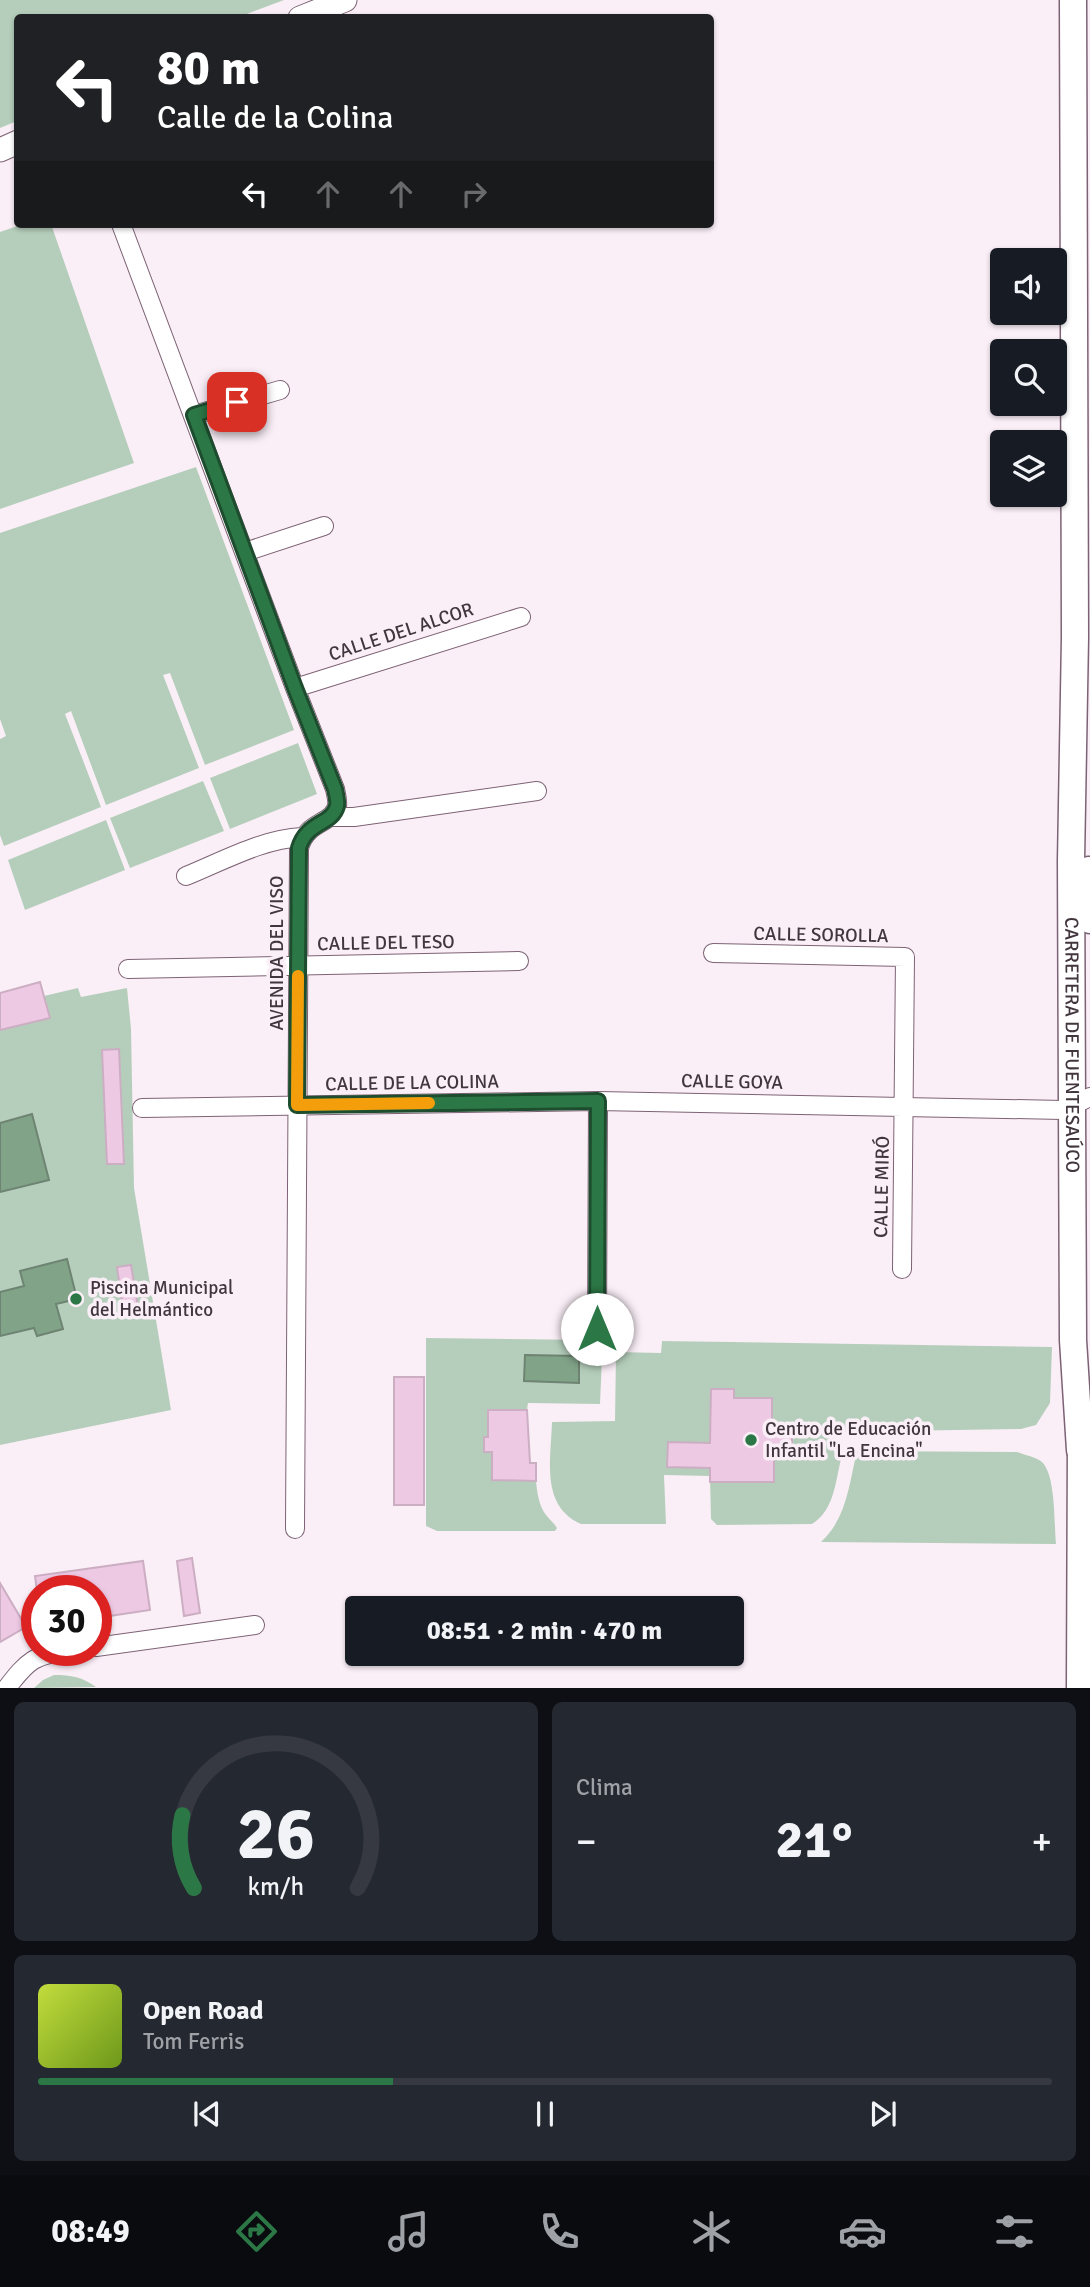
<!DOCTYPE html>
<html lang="es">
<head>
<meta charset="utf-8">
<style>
  :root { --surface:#171b24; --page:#242831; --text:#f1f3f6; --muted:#9ea1a6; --line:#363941; --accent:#2c7746 }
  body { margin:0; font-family:Signika,sans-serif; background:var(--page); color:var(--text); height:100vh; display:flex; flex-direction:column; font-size:26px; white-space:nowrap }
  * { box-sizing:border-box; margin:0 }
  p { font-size:23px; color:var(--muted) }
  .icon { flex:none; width:38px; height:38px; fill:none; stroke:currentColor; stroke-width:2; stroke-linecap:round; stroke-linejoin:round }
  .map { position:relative; height:1688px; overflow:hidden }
  .drawer { display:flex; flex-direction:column; gap:14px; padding:14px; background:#0d0f14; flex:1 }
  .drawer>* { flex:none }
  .top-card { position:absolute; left:14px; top:14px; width:700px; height:214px; border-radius:7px; box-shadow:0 2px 5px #0004; background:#202124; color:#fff; overflow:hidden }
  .fabs { position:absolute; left:990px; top:248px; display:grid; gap:14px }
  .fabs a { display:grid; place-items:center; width:77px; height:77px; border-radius:7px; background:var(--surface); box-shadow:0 2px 5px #0004; font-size:35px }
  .speed { position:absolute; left:21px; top:1575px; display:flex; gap:14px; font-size:35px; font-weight:700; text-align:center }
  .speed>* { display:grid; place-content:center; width:91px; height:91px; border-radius:50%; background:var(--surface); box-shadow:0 2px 5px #0004; line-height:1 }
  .speed .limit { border:10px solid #d22; background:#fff; color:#111 }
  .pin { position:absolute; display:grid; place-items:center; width:60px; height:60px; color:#fff; margin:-30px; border-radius:14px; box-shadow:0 4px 10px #0006 }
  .me { position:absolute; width:77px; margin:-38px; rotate:0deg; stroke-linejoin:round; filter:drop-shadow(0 0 5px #0008) }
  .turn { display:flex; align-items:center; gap:24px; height:147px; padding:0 28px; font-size:32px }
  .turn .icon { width:91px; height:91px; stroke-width:2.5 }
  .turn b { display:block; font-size:49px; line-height:60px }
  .lanes { display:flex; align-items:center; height:66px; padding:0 28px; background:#0003; justify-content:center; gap:35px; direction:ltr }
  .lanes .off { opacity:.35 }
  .big { font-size:52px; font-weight:800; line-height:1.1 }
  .drawer .card { flex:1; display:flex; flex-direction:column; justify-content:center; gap:10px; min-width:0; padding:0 24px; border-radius:10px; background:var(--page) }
  .drawer .dial { align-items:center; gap:0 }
  .dial svg { height:182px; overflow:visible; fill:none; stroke:var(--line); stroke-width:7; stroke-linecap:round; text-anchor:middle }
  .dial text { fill:var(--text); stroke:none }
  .song { display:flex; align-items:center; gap:21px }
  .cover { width:84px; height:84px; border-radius:10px; background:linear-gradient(135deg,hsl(70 70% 55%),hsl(80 70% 35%)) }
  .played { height:7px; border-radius:4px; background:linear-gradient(90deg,var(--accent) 35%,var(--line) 35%) }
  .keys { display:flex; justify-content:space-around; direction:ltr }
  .heat { display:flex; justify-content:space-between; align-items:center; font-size:38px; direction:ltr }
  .drawer .tiles { flex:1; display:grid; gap:14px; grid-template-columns:1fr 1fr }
  .card:last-child { grid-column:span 2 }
  .trip { position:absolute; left:345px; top:1596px; width:399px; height:70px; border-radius:7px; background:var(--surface); box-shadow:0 2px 5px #0004; font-weight:800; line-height:70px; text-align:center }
  .menu { display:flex; height:112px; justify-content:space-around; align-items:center; background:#090b0e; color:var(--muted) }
  .menu .icon { width:49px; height:49px }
  .menu .current { color:var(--accent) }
  .menu b { font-size:32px; color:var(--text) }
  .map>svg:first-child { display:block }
  .green { fill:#b5cebb }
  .water { fill:#81a489; stroke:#6e8372; stroke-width:2 }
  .building { fill:#eec9e4; stroke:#ccaec3; stroke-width:2 }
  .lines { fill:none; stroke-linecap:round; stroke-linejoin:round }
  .minor-casing { stroke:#7d6275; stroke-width:20 }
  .tertiary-casing { stroke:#7d6275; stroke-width:25 }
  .secondary-casing { stroke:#7d6275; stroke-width:29 }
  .minor { stroke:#fff; stroke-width:18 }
  .tertiary { stroke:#fff; stroke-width:23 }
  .secondary { stroke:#fff; stroke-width:26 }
  .route-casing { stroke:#1d4d2e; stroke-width:18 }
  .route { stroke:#2c7746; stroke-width:12 }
  .slow { stroke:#f59e0b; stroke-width:12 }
  .poi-dot { fill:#2c7746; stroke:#fbeff7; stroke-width:2.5 }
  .labels { text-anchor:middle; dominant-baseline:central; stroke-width:7; stroke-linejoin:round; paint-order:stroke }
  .street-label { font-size:19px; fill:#42363e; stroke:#fbeff7 }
  .poi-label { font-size:19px; fill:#42363e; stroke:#fbeff7; text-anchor:start }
</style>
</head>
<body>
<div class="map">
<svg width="1090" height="1689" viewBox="0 0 1090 1689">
  <rect width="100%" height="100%" fill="#fbeff7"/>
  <path class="green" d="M0 0H284L239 17 18 18 17 121 0 128Z
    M23 224H51L134 463 0 509V232Z
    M196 467 294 730 205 765 170 673 163 675 199 768 106 805 71 711 65 714 101 807 4 846 0 835V739L6 736 0 719V533Z
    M298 743 317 794 230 829 210 778Z
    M203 781 224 831 130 868 110 818Z
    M106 820 125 870 25 910 8 860Z
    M40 982 44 996 78 988 81 997 127 988 131 1029 134 1188 171 1410 0 1445V993Z
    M426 1338 592 1340 602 1357 600 1404 528 1403 527 1410 488 1411V1437H484V1452H492V1480L536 1481C537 1492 539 1506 546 1515 550 1520 554 1523 557 1528L555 1531H437L426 1526Z
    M662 1341 1052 1347 1050 1403 1036 1425 1021 1429 834 1432V1452L841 1459C835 1484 834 1510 812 1524L717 1525 711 1519 710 1476 664 1475 666 1524H581C540 1506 551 1459 552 1422L615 1421 616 1352 661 1353Z
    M857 1451 1017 1452C1025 1455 1036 1457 1042 1462 1056 1475 1054 1525 1056 1544L821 1542C847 1518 849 1484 857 1451Z
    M54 1675C72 1675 82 1677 96 1687L34 1688 43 1680Z"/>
  <path class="water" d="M32 1114 49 1180 0 1192V1123Z
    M67 1259 77 1299 56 1304 63 1329 37 1336 34 1328 0 1336V1292L24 1286 20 1271Z
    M525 1355 579 1356V1383L524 1381Z"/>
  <path class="building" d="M40 982 50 1018 0 1030V993Z
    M119 1049 124 1164H107L102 1050Z
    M131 1265 138 1307 123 1309 117 1267Z
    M394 1377H424V1505H394Z
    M711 1389H734V1398H772V1431H792V1451H774V1482H710V1468L667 1467 668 1442 710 1443Z
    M488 1410H527L530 1463H536V1481L492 1480V1452H484V1437H488Z
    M192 1558 200 1613 184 1616 177 1561Z
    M143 1561 150 1610 96 1618V1591H37L35 1576Z
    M0 1583 26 1627 0 1642Z"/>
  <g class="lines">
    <defs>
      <path id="minor" d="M121 224 295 688 335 789C336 794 338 801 337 806 332 825 307 820 299 848L295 1529
        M194 415 280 390
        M245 552 324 526
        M295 688 521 617
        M330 817H354L537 791
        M186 876C223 861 262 839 302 837
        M713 953 905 957 902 1269
        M128 969 519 961
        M142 1108 598 1101 1063 1110 1090 1097
        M597 1329 598 1101
        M96 1647 255 1625
        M6 1689C28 1660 34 1655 70 1650"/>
      <path id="tertiary" d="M300 18 345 0
        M0 150 18 142"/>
      <g id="secondary">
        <path id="s1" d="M1073 0 1075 637 1071 861 1072 1106 1073 1340 1080 1450"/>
        <path d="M1089 870 1090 920"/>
        <path d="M1080 1689 1081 1435"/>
      </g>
    </defs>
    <use href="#minor" class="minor-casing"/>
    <use href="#tertiary" class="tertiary-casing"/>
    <use href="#secondary" class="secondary-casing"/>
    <use href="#minor" class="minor"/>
    <use href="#tertiary" class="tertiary"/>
    <use href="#secondary" class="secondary"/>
  </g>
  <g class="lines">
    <defs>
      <path id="route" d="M237 402 194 415 295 688 335 789C336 794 338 801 337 806 332 825 307 821 299 848L297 1105 598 1101 597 1329"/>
    </defs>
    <use href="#route" class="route-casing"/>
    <use href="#route" class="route"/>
    <path class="slow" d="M298 976 297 1105 429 1103"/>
  </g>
  <g class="poi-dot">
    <circle cx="76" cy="1299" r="7"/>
    <circle cx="751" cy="1440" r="7"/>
  </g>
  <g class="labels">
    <g class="street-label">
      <text transform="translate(401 632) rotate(-18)">CALLE DEL ALCOR</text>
      <text transform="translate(821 935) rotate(1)">CALLE SOROLLA</text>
      <text transform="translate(386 943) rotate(-1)">CALLE DEL TESO</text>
      <text transform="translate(277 953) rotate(-90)">AVENIDA DEL VISO</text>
      <text stroke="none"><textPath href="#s1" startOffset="1045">CARRETERA DE FUENTESAÚCO</textPath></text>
      <text transform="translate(732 1082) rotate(1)">CALLE GOYA</text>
      <text transform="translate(412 1083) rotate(-1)">CALLE DE LA COLINA</text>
      <text transform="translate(882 1187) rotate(-89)">CALLE MIRÓ</text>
    </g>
    <g class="poi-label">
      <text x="90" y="1288">Piscina Municipal<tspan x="90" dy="22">del Helmántico</tspan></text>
      <text x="765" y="1429">Centro de Educación<tspan x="765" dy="22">Infantil "La Encina"</tspan></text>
    </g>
  </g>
</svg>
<div class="fabs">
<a><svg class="icon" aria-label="sound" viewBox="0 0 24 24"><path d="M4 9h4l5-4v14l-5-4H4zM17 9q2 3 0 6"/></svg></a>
<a><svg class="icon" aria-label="search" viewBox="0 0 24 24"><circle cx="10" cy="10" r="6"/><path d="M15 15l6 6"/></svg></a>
<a><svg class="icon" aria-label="layers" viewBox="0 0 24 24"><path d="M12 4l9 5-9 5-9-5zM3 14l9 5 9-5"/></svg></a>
</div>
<div class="speed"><div class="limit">30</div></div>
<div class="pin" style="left:237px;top:402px;background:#d93025"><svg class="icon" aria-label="arrive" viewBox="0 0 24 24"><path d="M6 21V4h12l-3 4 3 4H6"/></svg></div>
<svg class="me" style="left:597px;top:1329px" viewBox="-20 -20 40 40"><circle r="19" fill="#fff"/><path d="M0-13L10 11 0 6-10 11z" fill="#2c7746"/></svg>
<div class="trip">08:51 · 2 min · 470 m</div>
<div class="top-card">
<div class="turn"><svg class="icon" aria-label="left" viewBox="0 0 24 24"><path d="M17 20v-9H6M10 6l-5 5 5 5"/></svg><div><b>80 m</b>Calle de la Colina</div></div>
<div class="lanes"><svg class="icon" aria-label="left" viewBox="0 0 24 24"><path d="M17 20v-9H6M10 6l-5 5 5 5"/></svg><svg class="icon off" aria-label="ahead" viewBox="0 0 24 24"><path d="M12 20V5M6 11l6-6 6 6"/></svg><svg class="icon off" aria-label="ahead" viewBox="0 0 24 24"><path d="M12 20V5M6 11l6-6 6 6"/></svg><svg class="icon off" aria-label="right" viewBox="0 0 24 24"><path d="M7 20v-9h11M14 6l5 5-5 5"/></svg></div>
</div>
</div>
<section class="drawer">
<div class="tiles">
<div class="card dial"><svg viewBox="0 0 100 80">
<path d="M14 69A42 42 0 1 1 86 69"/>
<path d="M14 69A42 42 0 0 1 9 37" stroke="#2c7746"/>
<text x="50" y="56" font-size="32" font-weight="700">26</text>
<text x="50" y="72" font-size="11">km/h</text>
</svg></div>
<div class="card"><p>Clima</p>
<div class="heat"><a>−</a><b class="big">21°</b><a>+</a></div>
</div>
<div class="card">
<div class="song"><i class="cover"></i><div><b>Open Road</b><p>Tom Ferris</p></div></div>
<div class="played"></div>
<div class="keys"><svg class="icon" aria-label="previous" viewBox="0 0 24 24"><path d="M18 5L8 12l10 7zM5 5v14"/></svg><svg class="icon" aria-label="pause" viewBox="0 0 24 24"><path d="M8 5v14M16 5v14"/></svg><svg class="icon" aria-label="next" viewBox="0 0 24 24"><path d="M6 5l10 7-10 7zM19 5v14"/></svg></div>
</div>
</div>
</section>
<nav class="menu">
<b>08:49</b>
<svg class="icon current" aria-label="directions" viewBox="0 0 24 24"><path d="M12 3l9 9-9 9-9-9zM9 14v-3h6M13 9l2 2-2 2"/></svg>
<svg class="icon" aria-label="music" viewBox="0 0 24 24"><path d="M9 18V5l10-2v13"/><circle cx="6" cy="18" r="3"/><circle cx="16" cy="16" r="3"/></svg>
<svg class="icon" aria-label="phone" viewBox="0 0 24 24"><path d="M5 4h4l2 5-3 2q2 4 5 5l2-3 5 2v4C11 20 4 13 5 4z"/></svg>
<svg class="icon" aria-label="climate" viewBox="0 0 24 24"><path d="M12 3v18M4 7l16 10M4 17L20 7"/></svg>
<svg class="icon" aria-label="car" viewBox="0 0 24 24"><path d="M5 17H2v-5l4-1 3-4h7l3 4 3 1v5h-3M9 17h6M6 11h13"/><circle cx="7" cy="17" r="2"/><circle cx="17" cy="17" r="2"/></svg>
<svg class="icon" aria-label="filters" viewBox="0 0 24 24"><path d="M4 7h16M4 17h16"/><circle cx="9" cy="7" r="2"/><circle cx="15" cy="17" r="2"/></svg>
</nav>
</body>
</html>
